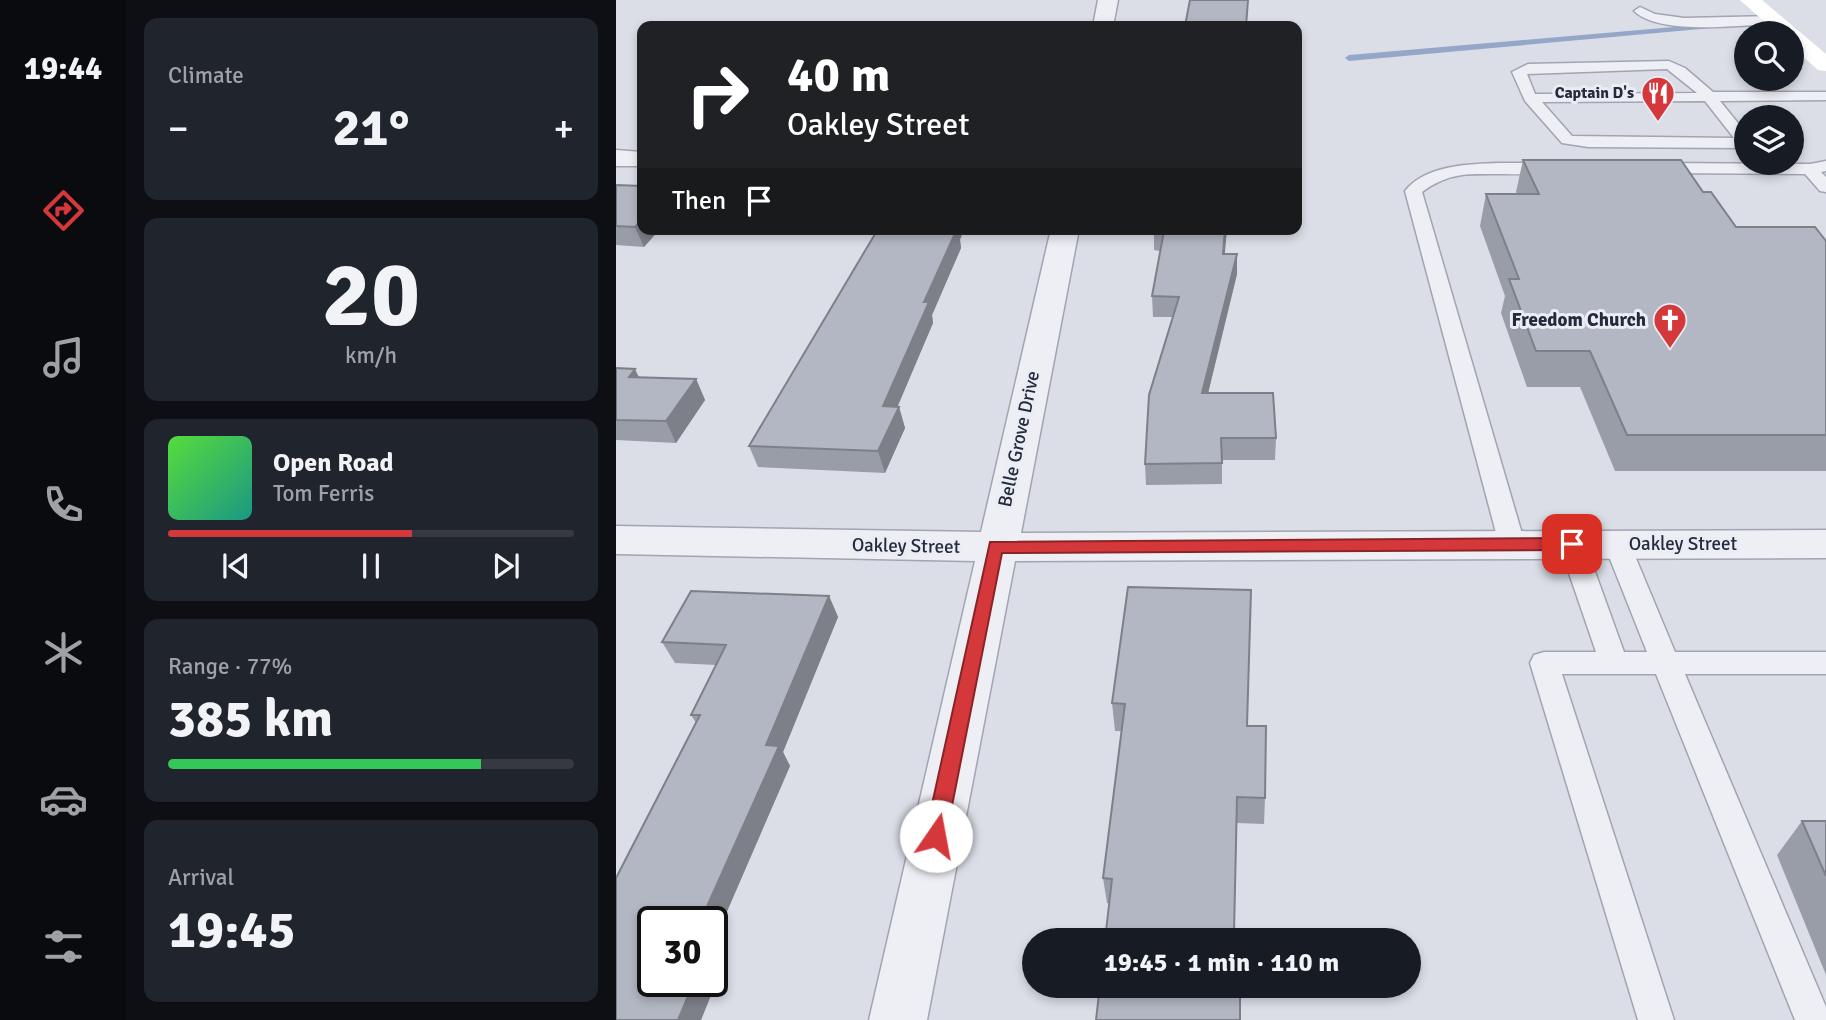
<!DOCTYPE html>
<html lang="en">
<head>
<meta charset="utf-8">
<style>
  :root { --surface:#171b24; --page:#20242c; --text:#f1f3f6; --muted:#9ea1a6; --line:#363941; --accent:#d4383b }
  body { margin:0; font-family:Signika,sans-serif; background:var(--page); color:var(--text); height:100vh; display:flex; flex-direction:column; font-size:26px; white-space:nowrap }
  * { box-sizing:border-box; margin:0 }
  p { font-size:23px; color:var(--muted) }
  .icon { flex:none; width:38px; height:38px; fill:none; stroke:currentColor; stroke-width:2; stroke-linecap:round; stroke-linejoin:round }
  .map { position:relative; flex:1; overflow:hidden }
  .sheet { display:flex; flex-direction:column; gap:18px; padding:18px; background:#0d0f14; width:490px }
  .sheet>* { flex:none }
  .guide { position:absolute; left:21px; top:21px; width:665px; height:214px; border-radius:14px; box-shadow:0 4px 10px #0003; background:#202124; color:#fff; overflow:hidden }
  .controls { position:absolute; left:1118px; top:21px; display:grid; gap:14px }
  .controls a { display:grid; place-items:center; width:70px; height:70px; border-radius:50%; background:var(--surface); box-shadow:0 4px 10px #0003; font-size:35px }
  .speed { position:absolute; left:21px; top:906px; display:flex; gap:14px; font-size:35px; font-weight:700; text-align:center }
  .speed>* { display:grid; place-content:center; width:91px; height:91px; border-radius:50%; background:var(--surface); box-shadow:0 4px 10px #0003; line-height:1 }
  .speed .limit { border:4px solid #111; border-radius:10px; background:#fff; color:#111 }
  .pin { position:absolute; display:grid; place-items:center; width:60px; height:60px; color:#fff; margin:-30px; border-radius:14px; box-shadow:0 4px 10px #0006 }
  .me { position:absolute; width:77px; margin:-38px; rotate:12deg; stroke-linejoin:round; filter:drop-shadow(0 0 5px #0008) }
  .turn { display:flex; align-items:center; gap:24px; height:147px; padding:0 35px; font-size:32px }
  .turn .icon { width:91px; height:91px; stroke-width:2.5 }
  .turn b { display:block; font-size:49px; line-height:60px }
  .then { display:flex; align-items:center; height:66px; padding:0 35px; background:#0003; gap:14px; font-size:26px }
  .big { font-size:52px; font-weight:800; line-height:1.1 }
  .sheet .tile { flex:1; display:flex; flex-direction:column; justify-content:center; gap:10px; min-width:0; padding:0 24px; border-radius:14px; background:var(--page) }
  .sheet .dial { align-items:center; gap:0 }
  .dial b { font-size:91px; line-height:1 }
  .song { display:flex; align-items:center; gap:21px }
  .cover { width:84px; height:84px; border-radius:10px; background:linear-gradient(135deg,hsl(110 70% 55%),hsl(170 70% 35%)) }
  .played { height:7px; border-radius:4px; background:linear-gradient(90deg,var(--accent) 60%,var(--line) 60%) }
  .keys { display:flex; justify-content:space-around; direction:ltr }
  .heat { display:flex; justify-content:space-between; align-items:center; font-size:38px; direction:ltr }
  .charge { height:10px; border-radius:5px; background:linear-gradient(90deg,#34c759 77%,var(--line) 0) }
  .trip { position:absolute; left:406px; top:928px; width:399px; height:70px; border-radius:35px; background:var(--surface); box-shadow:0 4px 10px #0003; font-weight:800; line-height:70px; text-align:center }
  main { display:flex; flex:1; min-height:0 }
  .dock { display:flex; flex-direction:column; width:126px; justify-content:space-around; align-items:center; background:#090b0e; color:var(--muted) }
  .dock .icon { width:49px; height:49px }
  .dock .current { color:var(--accent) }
  .dock b { font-size:32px; color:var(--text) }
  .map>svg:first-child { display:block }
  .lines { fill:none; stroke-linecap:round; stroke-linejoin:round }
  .stream { fill:#94a7c9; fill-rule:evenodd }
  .lane-casing { stroke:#a1a4b1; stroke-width:3 }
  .street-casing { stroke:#a1a4b1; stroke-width:3 }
  .lane { fill:#eeeff5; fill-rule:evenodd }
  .street { fill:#eeeff5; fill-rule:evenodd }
  .secondary { fill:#fff; fill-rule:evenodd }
  .wall { fill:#999da8 }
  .shaded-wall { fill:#7d8088 }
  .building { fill:#b2b7c3; stroke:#7d8088; stroke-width:2 }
  .route { fill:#d4383b; stroke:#8a2426; stroke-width:2 }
  .labels { text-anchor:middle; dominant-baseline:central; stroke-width:6; stroke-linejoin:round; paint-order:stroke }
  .far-poi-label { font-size:16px; font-weight:bold; fill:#252a3d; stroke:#eaedf4; text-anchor:end }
  .poi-label { font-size:19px; font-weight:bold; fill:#252a3d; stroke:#eaedf4; text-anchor:end }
  .street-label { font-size:19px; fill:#252a3d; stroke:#eaedf4 }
</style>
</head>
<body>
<main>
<nav class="dock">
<b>19:44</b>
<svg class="icon current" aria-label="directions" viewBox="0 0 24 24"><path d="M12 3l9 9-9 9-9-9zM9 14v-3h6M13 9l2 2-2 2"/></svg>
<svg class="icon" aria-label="music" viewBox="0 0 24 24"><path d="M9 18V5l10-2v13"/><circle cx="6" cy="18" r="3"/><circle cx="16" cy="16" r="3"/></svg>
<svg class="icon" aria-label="phone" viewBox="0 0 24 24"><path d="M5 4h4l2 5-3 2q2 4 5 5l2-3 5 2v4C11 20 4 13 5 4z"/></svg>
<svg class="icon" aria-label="climate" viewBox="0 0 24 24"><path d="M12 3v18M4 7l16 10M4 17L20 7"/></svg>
<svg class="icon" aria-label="car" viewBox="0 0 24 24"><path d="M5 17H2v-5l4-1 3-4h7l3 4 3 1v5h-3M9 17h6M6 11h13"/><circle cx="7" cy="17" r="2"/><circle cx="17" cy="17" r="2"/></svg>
<svg class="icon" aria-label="filters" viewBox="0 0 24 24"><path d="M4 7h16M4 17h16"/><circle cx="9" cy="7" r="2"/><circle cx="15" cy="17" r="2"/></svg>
</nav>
<section class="sheet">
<div class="tile"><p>Climate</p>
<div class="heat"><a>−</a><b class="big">21°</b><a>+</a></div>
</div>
<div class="tile dial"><b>20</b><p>km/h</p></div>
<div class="tile">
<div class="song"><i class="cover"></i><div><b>Open Road</b><p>Tom Ferris</p></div></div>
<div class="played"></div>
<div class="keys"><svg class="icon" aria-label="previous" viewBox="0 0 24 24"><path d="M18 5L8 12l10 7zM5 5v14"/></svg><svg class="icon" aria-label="pause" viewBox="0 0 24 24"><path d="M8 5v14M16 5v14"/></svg><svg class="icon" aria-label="next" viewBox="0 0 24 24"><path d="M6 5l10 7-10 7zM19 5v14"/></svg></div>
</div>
<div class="tile"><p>Range · 77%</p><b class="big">385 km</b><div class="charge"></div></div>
<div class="tile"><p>Arrival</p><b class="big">19:45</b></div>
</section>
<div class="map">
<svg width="1210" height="1020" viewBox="0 0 1210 1020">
  <rect width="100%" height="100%" fill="#dbdee7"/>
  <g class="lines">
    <path class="stream" d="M1093 24 1097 26 1096 28 733 61 729 58 733 55Z"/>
    <defs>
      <path id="lane" d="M1024 7 1039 14 1068 18 1158 16 1164 20 1158 24C1123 25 1044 36 1018 11Z
        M1053 61 1069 68 1097 92H1210V100L1104 101 1130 133V147L1126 148 972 147 946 143 909 101 896 72 912 64ZM1051 69 1081 93 919 94 911 74ZM1089 101 1118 138 956 136 926 102Z
        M1210 161V171L1205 172 1210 177V192L1204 191 1189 174 1039 173 1031 168 1039 163 1194 164Z
        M883 163H937L945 168C935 178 866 172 846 175 831 177 818 183 806 192L909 544 905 550 896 553 887 550 883 544 789 191C810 165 852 164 883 163Z
        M956 535 965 538 969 544 1008 652H1031L988 544 992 538 1001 535 1010 538 1014 544 1059 652H1210V674H1069L1210 1007V1020H1179L1040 674H946L1058 1020H1022L914 663 918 655 928 652H980L943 544 947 538Z"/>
      <path id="street" d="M482 0H502L497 26H477Z
        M0 150 26 152V166H0Z
        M435 229H463L405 533 1210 530V558L399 561 311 1020H253L359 561 0 554V526L365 532Z"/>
    </defs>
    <use href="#lane" class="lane-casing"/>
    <use href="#street" class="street-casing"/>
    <use href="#lane" class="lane"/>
    <use href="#street" class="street"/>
    <path class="secondary" d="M1124 0H1146L1210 54V71L1202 70 1176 47V33H1161Z"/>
  </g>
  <path class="wall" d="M907 160 1087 192 1120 227 1210 241V471H999L964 387H911L885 313 889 296 864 226 870 194H901L900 192Z
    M0 185 26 229H44L28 247 0 245Z
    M538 229H611L608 254H621V274L592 393 660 438 659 460H606V484L530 485 529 464 557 317H537L536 296 544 251 538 250Z
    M344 240 345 248 316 315 317 323 281 406 283 407 289 428 269 473 142 467 133 446Z
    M0 368 23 377 80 379 89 400 60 443 0 440Z
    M512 587 631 726 649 798 648 824 621 823 618 933 491 903 487 878 505 731H499L496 703Z
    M75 591 213 596 222 617 167 752 174 766 96 946V922H37V982H96V967L103 975 85 1020H0V878L80 723 75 715 100 665 59 663 46 642Z
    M1186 821H1210V975L1161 855Z"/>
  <path class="shaded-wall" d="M26 220V229H44L28 247 19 227Z
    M337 229H348L344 240 345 248 316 315 317 323 273 427 267 406Z
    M609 229H611L607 274V254Z
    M621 254V274L587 414 586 393Z
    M19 369 29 390 13 377Z
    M80 379 89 400 60 443 50 421Z
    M283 407 289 428 269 473 262 451Z
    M213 596 222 617 167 752 174 766 96 946V922H84L150 745Z
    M96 967 103 975 85 1020H62L78 982H96Z"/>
  <path class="building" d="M574 0H632L630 26H569Z
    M907 160H1065L1087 192H1095L1120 227H1199L1210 241V435H1011L974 351H920L893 279H903L870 194H923Z
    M0 185 26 186V220L19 227 0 226Z
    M262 229H341L308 302H313L267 406 283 407 262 451 133 446Z
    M538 229H609L607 254H621L586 393H657L660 438H605L606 463 529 464 533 395 563 297 536 296 548 231H537Z
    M0 368 19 369 13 377 80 379 50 421 0 420Z
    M512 587 635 590 631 726H650L649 798 621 797 618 933H625V940H489L496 879 487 878 509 704 496 703Z
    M75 591 213 596 150 745 163 746 84 922H37V982H78L62 1020H0V878L84 715H75L110 645 46 642Z
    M1186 821H1210V876Z
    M484 985H624V1020H480Z"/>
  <path class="route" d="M956 538 964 544 956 550 386 553 330 836 327 843 320 846 312 843 309 836 374 542Z"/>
  <defs>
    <symbol id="restaurant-pin" viewBox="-11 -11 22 30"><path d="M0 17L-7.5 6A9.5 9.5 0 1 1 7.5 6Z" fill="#d4383b" stroke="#eaedf4"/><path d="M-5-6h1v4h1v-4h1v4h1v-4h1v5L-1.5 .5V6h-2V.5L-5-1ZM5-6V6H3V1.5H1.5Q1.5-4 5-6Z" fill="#fff"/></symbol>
    <symbol id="church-pin" viewBox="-11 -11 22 30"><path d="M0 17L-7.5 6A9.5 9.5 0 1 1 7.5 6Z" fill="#d4383b" stroke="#eaedf4"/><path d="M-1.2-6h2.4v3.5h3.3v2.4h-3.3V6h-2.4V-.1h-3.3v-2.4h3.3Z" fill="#fff"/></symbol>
  </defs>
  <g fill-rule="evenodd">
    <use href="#restaurant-pin" x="1023" y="74" width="38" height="52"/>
    <use href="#church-pin" x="1035" y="301" width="38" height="52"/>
  </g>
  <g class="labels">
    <g class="far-poi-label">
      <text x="1018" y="93">Captain D's</text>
    </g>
    <g class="poi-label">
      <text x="1030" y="320">Freedom Church</text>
    </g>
    <g class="street-label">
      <text transform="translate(403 439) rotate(-78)">Belle Grove Drive</text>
      <text x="1067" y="544">Oakley Street</text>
      <text transform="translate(290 546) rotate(1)">Oakley Street</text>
    </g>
  </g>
</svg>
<div class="controls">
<a><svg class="icon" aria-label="search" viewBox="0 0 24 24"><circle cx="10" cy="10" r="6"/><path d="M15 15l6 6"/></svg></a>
<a><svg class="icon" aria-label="layers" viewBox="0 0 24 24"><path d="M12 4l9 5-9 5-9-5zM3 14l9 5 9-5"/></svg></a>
</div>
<div class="speed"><div class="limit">30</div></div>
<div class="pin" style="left:956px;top:544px;background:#d93025"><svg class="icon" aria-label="arrive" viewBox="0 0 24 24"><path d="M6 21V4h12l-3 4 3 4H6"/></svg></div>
<svg class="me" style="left:320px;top:836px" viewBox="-20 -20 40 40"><circle r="19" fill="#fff"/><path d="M0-13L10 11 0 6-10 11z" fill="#d4383b"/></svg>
<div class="trip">19:45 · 1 min · 110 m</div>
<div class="guide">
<div class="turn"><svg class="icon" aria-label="right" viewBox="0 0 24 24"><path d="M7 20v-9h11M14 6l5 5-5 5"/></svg><div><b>40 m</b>Oakley Street</div></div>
<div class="then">Then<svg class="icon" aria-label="arrive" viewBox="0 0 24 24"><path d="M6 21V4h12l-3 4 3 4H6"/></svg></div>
</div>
</div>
</main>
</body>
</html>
